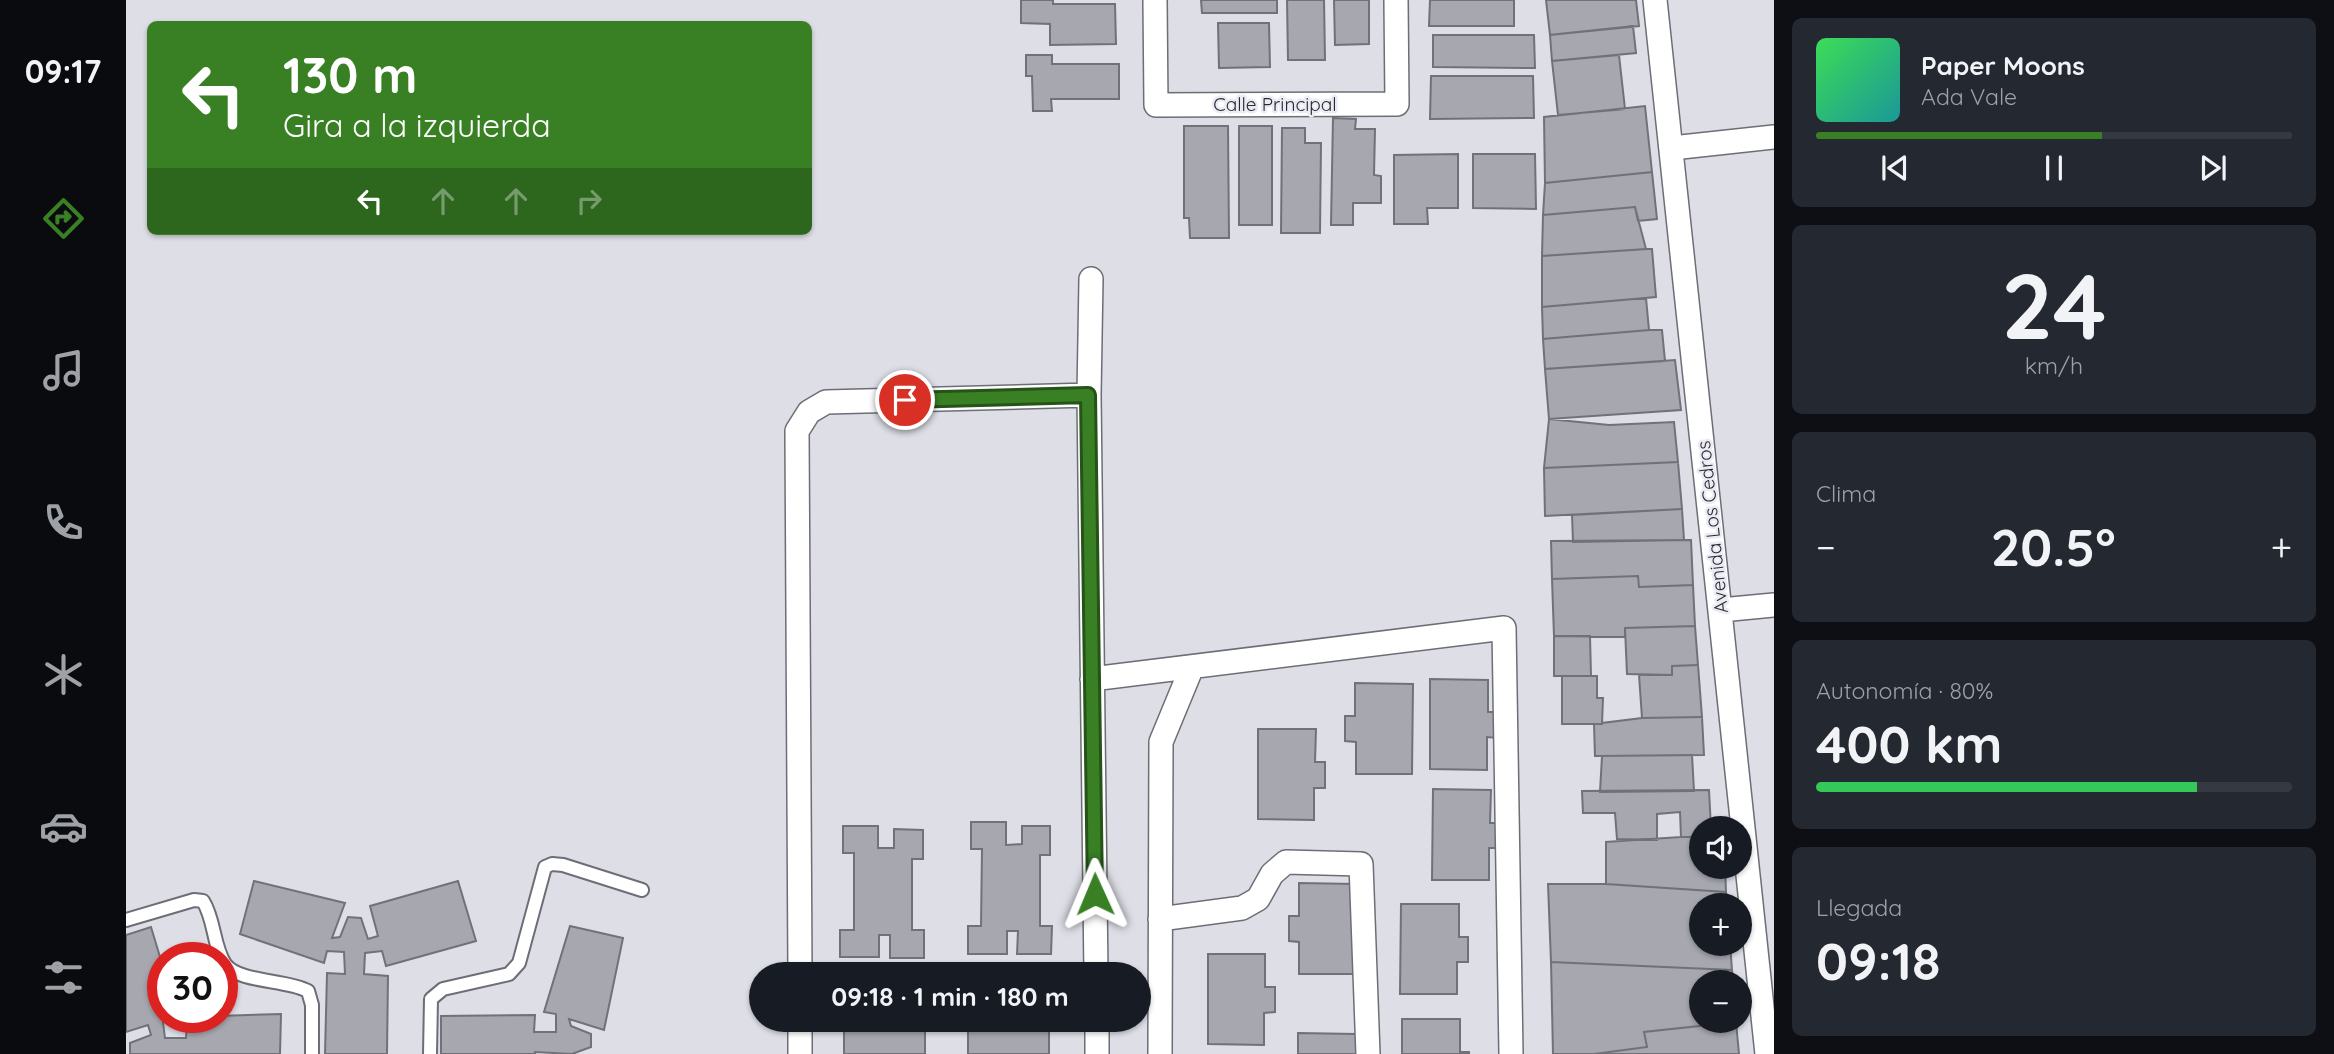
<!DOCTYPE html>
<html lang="es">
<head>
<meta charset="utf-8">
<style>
  :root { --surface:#171b24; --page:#242831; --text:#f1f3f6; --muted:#9ea1a6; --line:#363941; --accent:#398025 }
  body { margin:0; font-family:Quicksand,sans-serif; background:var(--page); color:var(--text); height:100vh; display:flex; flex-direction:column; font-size:26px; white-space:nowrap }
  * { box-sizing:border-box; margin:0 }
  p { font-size:23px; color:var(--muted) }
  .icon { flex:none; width:38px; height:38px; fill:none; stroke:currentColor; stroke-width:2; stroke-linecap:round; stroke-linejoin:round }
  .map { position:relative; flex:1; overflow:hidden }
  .details { display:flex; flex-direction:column; gap:18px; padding:18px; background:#0d0f14; width:560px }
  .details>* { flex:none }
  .guide { position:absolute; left:21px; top:21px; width:665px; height:214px; border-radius:10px; box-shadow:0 2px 5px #0004; background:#398025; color:#fff; overflow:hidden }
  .controls { position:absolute; left:1563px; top:816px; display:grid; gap:14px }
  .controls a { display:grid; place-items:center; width:63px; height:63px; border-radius:50%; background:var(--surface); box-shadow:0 2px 5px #0004; font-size:35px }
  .speed { position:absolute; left:21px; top:942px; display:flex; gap:14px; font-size:35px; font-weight:700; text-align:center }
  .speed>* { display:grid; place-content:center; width:91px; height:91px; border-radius:50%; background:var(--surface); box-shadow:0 2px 5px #0004; line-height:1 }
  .speed .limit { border:10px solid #d22; background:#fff; color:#111 }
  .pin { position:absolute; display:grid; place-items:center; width:60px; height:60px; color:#fff; margin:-30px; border:4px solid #fff; border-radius:50%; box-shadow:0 2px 7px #0007 }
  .me { position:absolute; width:77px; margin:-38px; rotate:359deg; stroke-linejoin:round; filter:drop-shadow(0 0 5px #0008) }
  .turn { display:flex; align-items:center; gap:24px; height:147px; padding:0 21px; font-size:32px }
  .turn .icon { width:91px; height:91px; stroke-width:2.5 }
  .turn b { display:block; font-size:49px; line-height:60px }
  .lanes { display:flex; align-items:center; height:66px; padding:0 21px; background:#0003; justify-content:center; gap:35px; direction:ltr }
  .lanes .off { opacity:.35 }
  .big { font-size:52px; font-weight:700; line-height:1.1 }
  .details .tile { flex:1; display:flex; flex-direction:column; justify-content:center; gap:10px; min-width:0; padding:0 24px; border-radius:10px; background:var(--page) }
  .details .dial { align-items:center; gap:0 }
  .dial b { font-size:91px; line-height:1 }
  .song { display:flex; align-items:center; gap:21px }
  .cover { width:84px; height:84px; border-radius:10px; background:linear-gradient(135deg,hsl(130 70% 55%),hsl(180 70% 35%)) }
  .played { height:7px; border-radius:4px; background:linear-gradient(90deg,var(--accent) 60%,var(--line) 60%) }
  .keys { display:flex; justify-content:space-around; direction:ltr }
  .heat { display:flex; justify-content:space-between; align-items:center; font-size:38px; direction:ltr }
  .charge { height:10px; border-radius:5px; background:linear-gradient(90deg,#34c759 80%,var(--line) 0) }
  .trip { position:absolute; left:623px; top:962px; width:402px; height:70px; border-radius:35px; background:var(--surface); box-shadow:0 2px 5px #0004; font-weight:700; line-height:70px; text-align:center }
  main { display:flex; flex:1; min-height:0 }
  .menu { display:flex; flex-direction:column; width:126px; justify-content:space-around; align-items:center; background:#090b0e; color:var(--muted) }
  .menu .icon { width:49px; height:49px }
  .menu .on { color:var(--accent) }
  .menu b { font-size:32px; color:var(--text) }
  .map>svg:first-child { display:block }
  .building { fill:#a6a7af; stroke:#707279; stroke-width:2 }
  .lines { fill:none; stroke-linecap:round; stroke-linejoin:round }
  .service-casing { stroke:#6d6e75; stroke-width:16 }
  .minor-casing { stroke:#6d6e75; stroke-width:26 }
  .service { stroke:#fff; stroke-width:12 }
  .minor { stroke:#fff; stroke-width:23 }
  .route-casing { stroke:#255318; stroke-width:18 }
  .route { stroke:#398025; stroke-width:12 }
  .labels { text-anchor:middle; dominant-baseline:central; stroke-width:5; stroke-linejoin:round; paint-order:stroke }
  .street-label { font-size:19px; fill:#2a2b2e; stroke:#eaebf4 }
</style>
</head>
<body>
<main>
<nav class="menu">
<b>09:17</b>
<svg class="icon on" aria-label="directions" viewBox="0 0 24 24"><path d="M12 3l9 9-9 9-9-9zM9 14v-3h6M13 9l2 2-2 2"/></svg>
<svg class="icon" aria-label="music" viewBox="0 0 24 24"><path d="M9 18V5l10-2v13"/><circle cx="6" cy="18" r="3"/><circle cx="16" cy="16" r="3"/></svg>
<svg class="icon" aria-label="phone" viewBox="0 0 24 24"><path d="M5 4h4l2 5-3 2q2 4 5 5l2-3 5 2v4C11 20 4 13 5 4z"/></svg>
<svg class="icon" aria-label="climate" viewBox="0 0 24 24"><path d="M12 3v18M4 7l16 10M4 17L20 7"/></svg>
<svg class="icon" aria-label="car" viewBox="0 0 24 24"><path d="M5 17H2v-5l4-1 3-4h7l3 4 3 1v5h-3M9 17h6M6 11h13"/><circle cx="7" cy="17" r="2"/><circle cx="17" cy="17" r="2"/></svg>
<svg class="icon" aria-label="filters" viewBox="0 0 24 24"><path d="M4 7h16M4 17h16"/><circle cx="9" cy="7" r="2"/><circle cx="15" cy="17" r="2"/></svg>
</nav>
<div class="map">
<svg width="1648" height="1054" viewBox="0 0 1648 1054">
  <rect width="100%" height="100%" fill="#dddee6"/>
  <path class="building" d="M895 0H927V4H989L990 44 924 45V24L895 23Z
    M1075 0H1151V13H1076Z
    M1161 0H1198L1199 60H1162Z
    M1208 0H1243V44L1209 45Z
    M1304 0H1388V26H1303Z
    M1420 0H1510L1513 26 1424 35Z
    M1092 23H1143L1144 67 1093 68Z
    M1507 26 1510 53 1426 61 1424 35Z
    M1307 35H1408L1409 68 1307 67Z
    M900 55H926V64H993V99H925L926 111H907L906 76H900Z
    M1493 55 1499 109 1432 115 1426 61Z
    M1305 76H1407L1408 118 1304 119Z
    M1519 106 1526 172 1419 183 1418 117Z
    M1207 118 1230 119 1229 129H1249L1248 175 1255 176V203H1227V225H1205Z
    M1058 126H1102L1103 238H1064L1063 218H1058Z
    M1113 126H1146V225H1113Z
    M1156 128H1179V143H1195L1194 233H1155Z
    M1332 154V208H1301L1302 224H1268V155Z
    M1347 154H1409L1410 209 1347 208Z
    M1526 172 1531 219 1512 221 1509 207 1417 215 1419 183Z
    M1509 207 1520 249 1416 256 1417 215Z
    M1520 249H1526L1530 297 1416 307V256Z
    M1520 298 1523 330 1417 339 1416 307Z
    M1523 330H1536L1539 361 1419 369 1417 339Z
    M1549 360 1555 410 1423 419 1419 369Z
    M1423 419 1483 425 1548 422 1552 462 1418 468Z
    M1552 462 1556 509 1419 516 1418 468Z
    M1556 509 1558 540 1447 542 1446 515Z
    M1565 540 1567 585 1513 587 1512 576 1426 579 1425 541Z
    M1512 576 1513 587 1567 585 1569 626 1499 628V637L1428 636 1426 579Z
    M1569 626 1572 665 1546 666V675L1501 674 1499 628Z
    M1428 636H1464L1465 676H1428Z
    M1572 665 1576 717 1516 718 1513 675H1546V666Z
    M1436 676H1471V698H1477L1476 724H1436Z
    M1304 679 1362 680V712H1372V738L1361 737V770L1304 769Z
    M1229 683 1287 684 1286 774H1230V742L1219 741V716H1229Z
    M1576 717 1578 755 1469 756 1468 724 1516 718Z
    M1132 729H1190L1189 762H1199V788H1188V820L1132 819Z
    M1566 755 1568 791 1474 792 1476 756Z
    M1307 789 1365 790 1364 823H1374V848H1363V880H1306Z
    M1583 790 1585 828H1575V837H1555L1554 812 1531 814V840L1491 839 1489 813H1457L1456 791Z
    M845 822H880V845L896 844V826H924V855H914V926H926L925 954H891L892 931H881V954H842V926H855L856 849H845Z
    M717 826H752V848H768V829L797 830V859H786V930H798V958H764V935H753V957H714V930H728V853H717Z
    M1555 837H1575V866H1599L1600 892 1480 884V842Z
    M128 881 219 903 206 938 214 937 222 917 235 918 242 939 252 936 244 906 332 881 350 941 260 966 256 951 239 953 238 974 262 976 261 1054H199L201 973 219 974 218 952 201 951 198 963 114 934Z
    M1173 883 1230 884V974H1173V942L1163 941V916H1173Z
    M1422 884H1480L1600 892 1601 905H1575V943H1604L1606 970 1425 962Z
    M1275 904H1333V937H1342V962H1331V994H1274Z
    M444 926 497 938 478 1030 443 1019 445 1026 465 1034V1047L446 1054 409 1052V1054H315V1016L409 1015 408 1032H430V1014L418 1012Z
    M25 927 37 967V1017H50L37 1022 39 1038H60L61 1017 155 1014 154 1054H4V1043L25 1035 22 1025 0 1032V935Z
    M1082 954H1139V987H1149V1012L1138 1013V1045L1082 1044Z
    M1425 962 1606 970 1607 982H1575V1020H1610V1022L1518 1032 1521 1047 1468 1054H1427Z
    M1276 1019H1334V1052H1343V1054H1276Z
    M718 1020H799V1054H718Z
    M842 1020H923V1054H842Z
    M1610 1022 1613 1054H1468L1521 1047 1518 1032Z
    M1172 1033 1230 1034V1054H1172Z"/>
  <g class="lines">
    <defs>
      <path id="service" d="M0 920 68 900 77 901C89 920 87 946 99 964 113 983 160 979 182 991L186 1005V1054
        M304 1054 305 999 317 989 383 974 393 963 419 867 426 864 437 865 516 890"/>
      <path id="minor" d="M1029 0 1030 105 1271 104 1270 0
        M1529 0 1641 1054
        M1546 148 1648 137
        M965 279 963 395 970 975
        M1595 610 1648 605
        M966 679 1378 628 1385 1054
        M1034 919 1116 908 1132 899 1146 874 1160 862 1235 864 1242 1054
        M674 975 671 431 683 412 700 402 963 395
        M674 1020V1054
        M971 1020V1054
        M1034 1054 1035 742 1066 667"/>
    </defs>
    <use href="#service" class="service-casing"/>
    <use href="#minor" class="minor-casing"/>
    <use href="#service" class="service"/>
    <use href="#minor" class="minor"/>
  </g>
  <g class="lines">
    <defs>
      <path id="route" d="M779 400 962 395 969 894"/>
    </defs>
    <use href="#route" class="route-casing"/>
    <use href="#route" class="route"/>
  </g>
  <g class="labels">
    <g class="street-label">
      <text x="1149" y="104">Calle Principal</text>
      <text transform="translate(1586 527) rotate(-96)">Avenida Los Cedros</text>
    </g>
  </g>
</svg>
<div class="controls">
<a><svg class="icon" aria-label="sound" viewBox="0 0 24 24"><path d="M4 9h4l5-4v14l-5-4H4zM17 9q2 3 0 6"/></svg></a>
<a>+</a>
<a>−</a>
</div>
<div class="speed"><div class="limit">30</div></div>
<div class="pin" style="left:779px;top:400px;background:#d93025"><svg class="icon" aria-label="arrive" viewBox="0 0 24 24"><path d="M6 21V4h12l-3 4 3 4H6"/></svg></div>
<svg class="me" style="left:969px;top:894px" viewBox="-20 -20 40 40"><path d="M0-17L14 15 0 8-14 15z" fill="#398025" stroke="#fff" stroke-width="4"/></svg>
<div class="trip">09:18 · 1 min · 180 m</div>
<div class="guide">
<div class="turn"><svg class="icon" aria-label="left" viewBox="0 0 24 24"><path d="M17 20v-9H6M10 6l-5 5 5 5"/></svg><div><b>130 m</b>Gira a la izquierda</div></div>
<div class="lanes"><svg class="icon" aria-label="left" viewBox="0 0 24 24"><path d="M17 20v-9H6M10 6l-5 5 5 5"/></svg><svg class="icon off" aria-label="ahead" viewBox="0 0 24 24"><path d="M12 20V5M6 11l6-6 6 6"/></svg><svg class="icon off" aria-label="ahead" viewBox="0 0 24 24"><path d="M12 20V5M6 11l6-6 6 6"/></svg><svg class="icon off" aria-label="right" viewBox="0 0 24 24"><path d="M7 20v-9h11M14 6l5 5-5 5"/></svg></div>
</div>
</div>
<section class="details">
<div class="tile">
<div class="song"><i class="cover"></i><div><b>Paper Moons</b><p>Ada Vale</p></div></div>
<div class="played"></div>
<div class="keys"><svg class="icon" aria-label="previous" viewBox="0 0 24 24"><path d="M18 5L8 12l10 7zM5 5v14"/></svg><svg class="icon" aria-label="pause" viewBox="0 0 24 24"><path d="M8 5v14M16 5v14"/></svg><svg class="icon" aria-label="next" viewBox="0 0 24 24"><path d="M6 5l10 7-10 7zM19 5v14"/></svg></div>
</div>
<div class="tile dial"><b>24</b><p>km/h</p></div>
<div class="tile"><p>Clima</p>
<div class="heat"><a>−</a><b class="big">20.5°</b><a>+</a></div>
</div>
<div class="tile"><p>Autonomía · 80%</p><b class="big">400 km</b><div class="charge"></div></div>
<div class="tile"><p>Llegada</p><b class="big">09:18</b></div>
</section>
</main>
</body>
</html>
